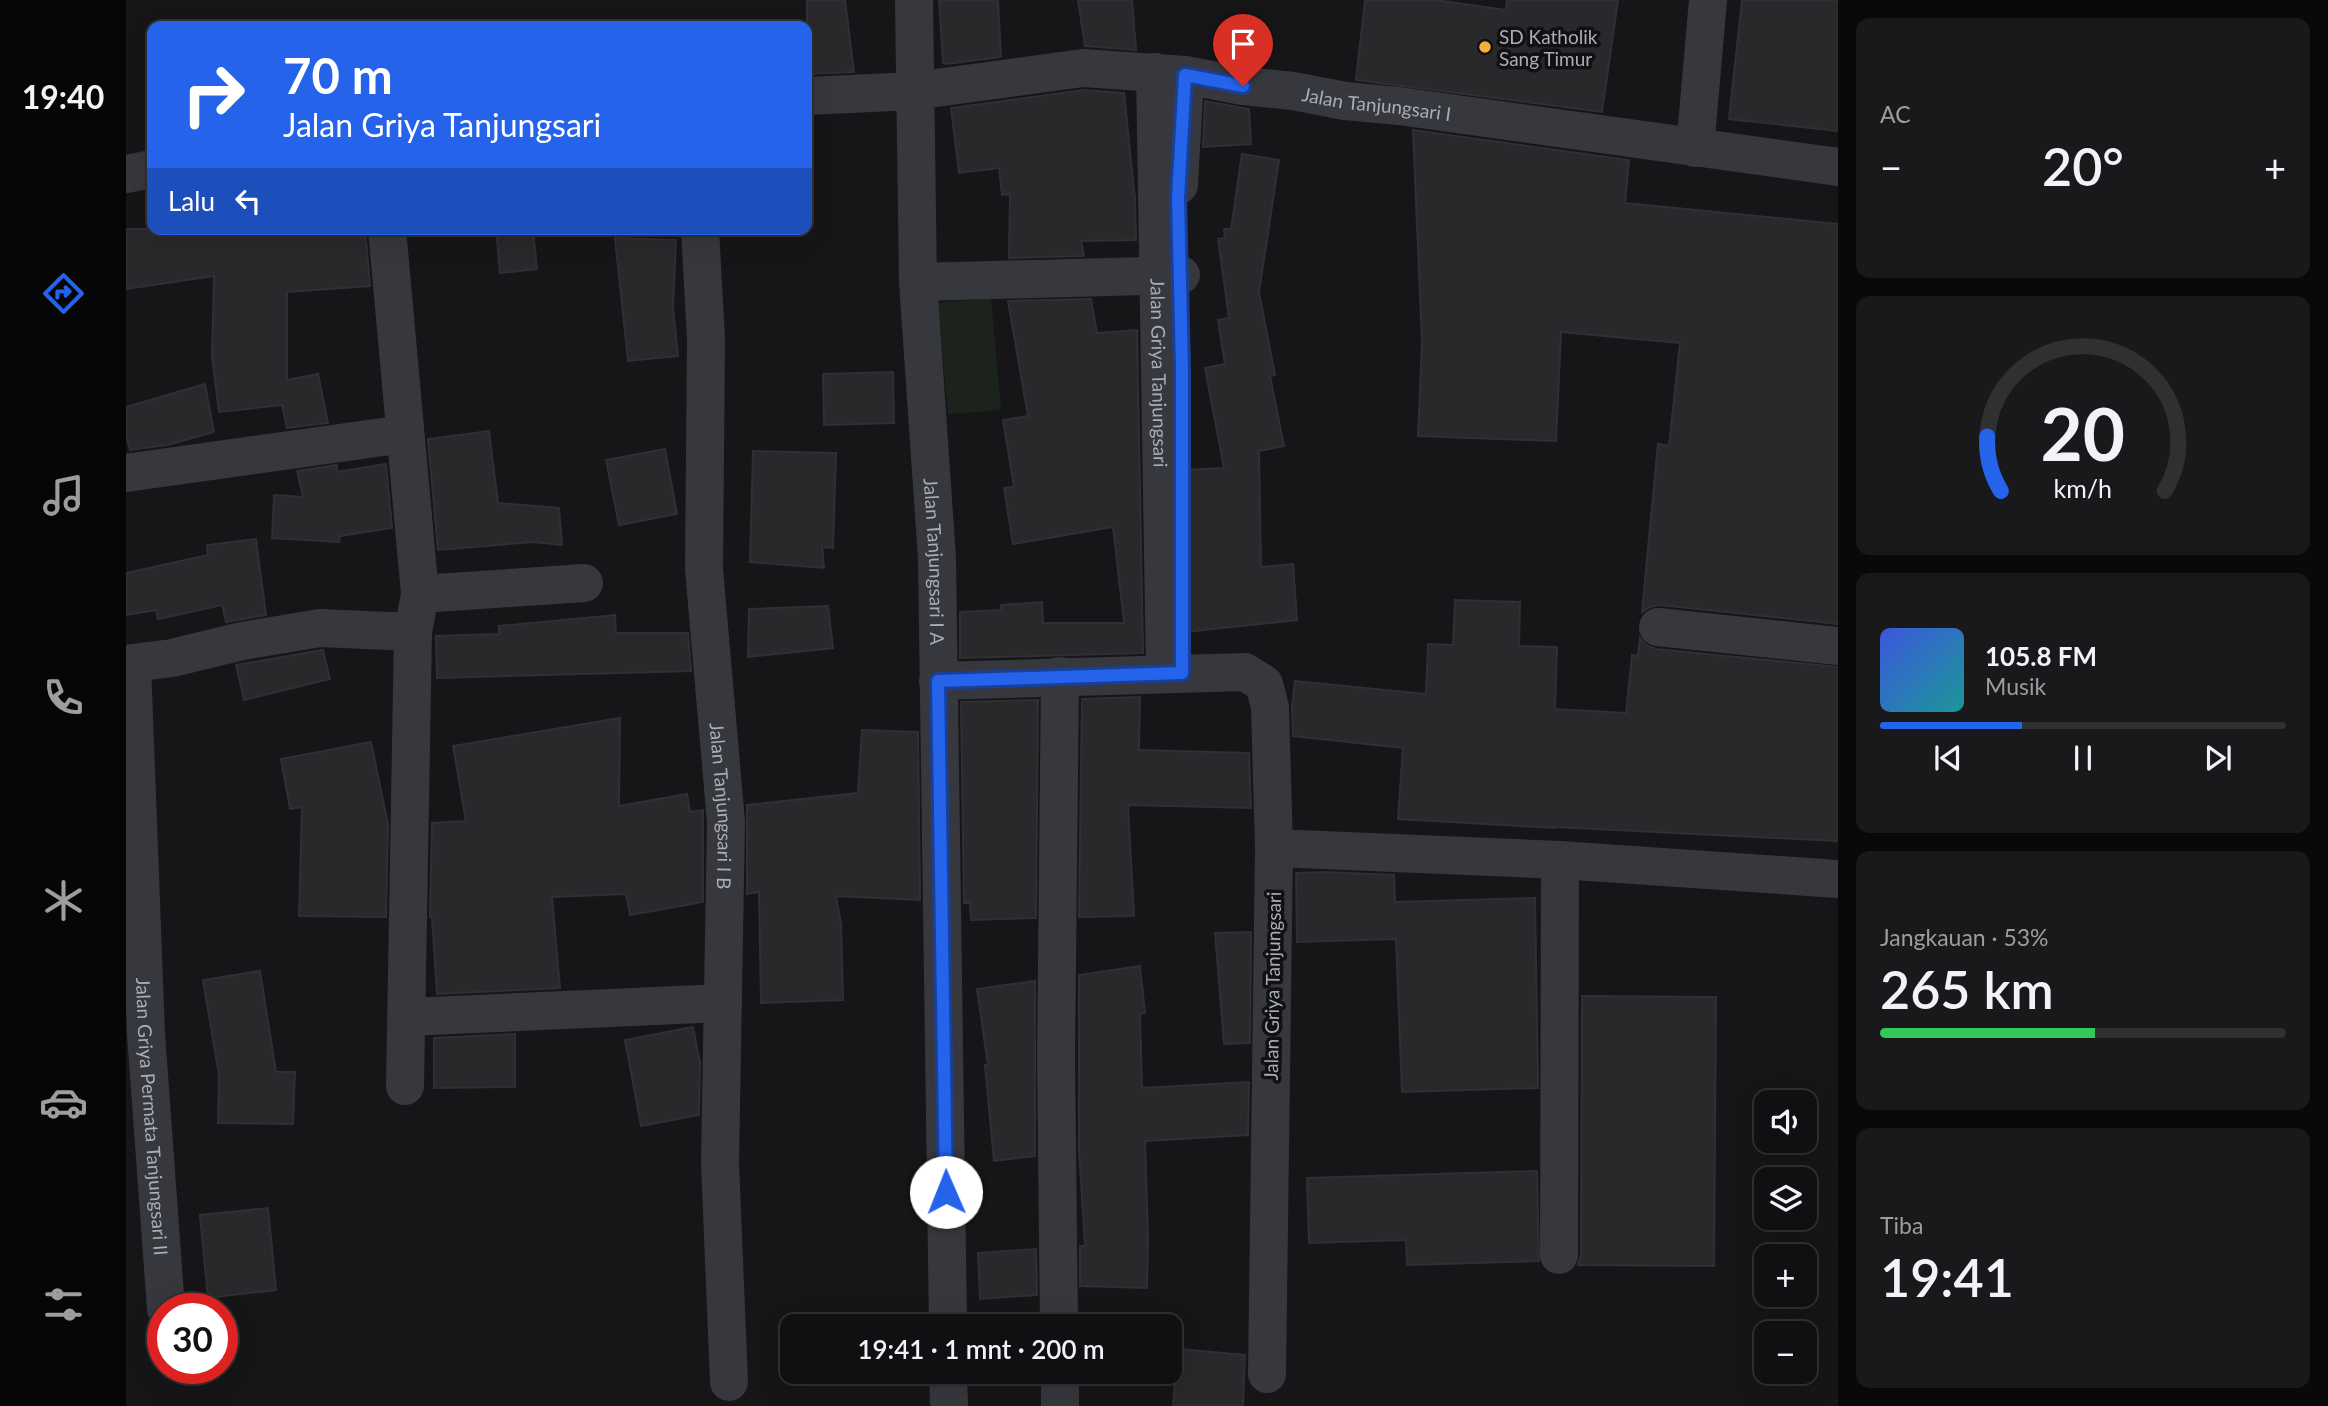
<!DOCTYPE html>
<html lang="id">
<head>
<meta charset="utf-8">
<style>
  :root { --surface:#101012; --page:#19191b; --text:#f1f3f6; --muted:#9c9d9f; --line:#303032; --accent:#2563eb }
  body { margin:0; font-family:Lato,sans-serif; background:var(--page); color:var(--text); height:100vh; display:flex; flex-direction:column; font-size:26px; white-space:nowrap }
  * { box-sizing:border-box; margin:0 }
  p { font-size:23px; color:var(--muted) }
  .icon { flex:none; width:38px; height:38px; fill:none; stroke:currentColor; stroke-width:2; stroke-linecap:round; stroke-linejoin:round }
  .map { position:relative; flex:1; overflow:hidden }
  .sheet { display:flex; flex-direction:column; gap:18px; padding:18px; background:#09090a; width:490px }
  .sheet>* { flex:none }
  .hud { position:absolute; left:21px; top:21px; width:665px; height:214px; border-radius:14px; box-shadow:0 7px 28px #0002,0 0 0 2px var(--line); background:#2563eb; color:#fff; overflow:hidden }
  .tools { position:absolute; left:1628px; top:1090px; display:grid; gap:14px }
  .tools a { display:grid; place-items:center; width:63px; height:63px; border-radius:14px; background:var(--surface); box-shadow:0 7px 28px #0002,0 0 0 2px var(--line); font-size:35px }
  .speed { position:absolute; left:21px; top:1293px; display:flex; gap:14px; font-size:35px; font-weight:700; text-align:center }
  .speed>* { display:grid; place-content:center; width:91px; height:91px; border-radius:50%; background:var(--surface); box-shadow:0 7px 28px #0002,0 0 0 2px var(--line); line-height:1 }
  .speed .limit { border:10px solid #d22; background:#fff; color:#111 }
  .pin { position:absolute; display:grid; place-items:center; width:60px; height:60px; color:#fff; margin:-72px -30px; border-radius:50% 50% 50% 0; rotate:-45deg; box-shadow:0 0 7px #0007 }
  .pin .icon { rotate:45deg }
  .me { position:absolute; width:77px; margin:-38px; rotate:359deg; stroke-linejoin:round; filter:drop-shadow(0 0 5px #0008) }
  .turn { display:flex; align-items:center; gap:24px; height:147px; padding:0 21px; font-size:32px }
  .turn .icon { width:91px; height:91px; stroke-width:2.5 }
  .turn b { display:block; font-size:49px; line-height:60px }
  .then { display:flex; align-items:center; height:66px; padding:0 21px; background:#0003; gap:14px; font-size:26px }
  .big { font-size:52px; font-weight:600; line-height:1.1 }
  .sheet .widget { flex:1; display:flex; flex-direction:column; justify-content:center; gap:10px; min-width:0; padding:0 24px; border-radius:14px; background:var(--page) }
  .sheet .dial { align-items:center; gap:0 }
  .dial svg { height:182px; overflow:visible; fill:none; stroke:var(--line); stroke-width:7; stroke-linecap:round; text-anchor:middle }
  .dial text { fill:var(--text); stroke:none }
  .song { display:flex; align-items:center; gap:21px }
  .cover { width:84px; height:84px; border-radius:10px; background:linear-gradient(135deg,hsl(230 70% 55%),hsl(180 70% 35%)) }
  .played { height:7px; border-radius:4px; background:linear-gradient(90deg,var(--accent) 35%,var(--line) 35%) }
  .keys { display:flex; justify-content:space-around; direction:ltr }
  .heat { display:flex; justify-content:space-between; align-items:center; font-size:38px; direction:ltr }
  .charge { height:10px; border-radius:5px; background:linear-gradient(90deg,#34c759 53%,var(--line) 0) }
  .trip { position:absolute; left:654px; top:1314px; width:402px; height:70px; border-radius:14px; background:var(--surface); box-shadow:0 7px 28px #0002,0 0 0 2px var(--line); font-weight:600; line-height:70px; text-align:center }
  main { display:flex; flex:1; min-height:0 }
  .dock { display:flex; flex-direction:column; width:126px; justify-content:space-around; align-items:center; background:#060607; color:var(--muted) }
  .dock .icon { width:49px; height:49px }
  .dock .selected { color:var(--accent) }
  .dock b { font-size:32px; color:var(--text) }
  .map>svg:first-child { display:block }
  .green { fill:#1c231d }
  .building { fill:#29292c; stroke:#303034; stroke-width:2 }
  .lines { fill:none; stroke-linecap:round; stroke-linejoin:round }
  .minor { stroke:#37383d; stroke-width:38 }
  .route-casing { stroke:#184099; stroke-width:18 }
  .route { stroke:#2563eb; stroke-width:12 }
  .poi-dot { fill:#f2b134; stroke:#111113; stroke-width:2.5 }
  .labels { text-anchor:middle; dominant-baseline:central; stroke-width:7; stroke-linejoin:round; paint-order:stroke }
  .poi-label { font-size:19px; fill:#a8adb8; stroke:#111113; text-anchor:start }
  .street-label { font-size:19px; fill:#a8adb8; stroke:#111113 }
</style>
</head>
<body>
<main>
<nav class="dock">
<b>19:40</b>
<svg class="icon selected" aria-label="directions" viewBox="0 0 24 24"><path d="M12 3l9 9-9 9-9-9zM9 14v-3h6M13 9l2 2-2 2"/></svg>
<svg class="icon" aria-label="music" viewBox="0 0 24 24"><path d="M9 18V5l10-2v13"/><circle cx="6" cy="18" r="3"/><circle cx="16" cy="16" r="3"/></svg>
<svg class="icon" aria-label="phone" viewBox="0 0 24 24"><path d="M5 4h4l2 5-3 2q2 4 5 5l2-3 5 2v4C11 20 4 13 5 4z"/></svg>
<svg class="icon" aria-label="climate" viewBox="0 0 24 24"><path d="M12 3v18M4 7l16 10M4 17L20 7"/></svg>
<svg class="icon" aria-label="car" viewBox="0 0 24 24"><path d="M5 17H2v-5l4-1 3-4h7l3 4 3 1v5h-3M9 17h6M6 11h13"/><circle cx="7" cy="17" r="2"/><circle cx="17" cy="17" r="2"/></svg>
<svg class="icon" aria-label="filters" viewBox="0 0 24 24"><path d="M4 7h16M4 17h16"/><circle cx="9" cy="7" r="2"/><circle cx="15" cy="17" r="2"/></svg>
</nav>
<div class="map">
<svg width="1712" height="1406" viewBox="0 0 1712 1406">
  <rect width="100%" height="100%" fill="#161618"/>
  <path class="green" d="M865 298 875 410 822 414 812 303Z"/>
  <path class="building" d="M681 0H719L728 72 681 74Z
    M813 0H872L875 57 821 64 817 63Z
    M952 0H1006L1010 50 959 46Z
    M1239 0H1309L1380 10 1381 0H1492L1476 112 1230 80Z
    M1616 0H1712V131L1603 119Z
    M958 90 998 93 1009 199 1010 240 955 241 958 256 883 258 884 194 876 195 873 168 833 173 825 108Z
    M1079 101 1123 109 1125 144 1077 147Z
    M1287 130 1503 160 1499 203 1712 224V624L1534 605 1524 607 1516 612 1532 444 1543 446 1554 343 1435 332 1430 441 1292 436 1296 342Z
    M1116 154 1153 160 1133 292 1149 375 1144 376 1158 446 1133 451 1135 567 1167 564 1171 620 1060 632 1058 470 1098 468 1079 368 1099 364 1092 320 1103 318 1092 239 1099 238 1098 229H1105Z
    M0 229H239L244 286 161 292V380L192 374 202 423 161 428 156 405 93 412 86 356 88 276 0 289Z
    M370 229H407L411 269 374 273Z
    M489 238 550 240 547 307 552 356 502 361Z
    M965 299 971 333 1011 330 1017 653 834 658V612L875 610V605L916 602 917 623H998L987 527 887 544 878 488 888 487 877 420 902 416 882 301Z
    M767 372 768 423 698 425 697 374Z
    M79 384 88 432 41 445 4 450 0 435V407Z
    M363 431 372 503 433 508 436 545 407 542 312 550 302 439Z
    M539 449 551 514 493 525 480 460Z
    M627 451 710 453 707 548 696 547 698 568 624 562Z
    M260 464 266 528 214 536 213 542 146 538 148 495 177 497 171 471 211 465V472Z
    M130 539 140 615 100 622 96 605 32 619 30 610 0 615V573L82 555 81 545Z
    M1329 600 1394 602 1393 646 1431 647 1429 709 1500 713 1506 655 1512 656 1514 638 1520 645 1530 649 1712 667V841L1429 827V828L1272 819 1277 748 1167 736 1166 707 1169 681 1300 694 1302 644 1327 645Z
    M702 606 707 648 622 657 623 609Z
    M489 615 490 633H562L565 671 311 678 310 636 373 634V626Z
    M197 650 204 679 118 700 110 665Z
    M1014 697 1013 750 1123 753 1125 808 1002 805 1008 916 953 917 956 699Z
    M912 700 910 918 845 920 844 903H838L835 702Z
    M494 718 493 806 561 794 564 812 577 810V902L504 915 500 894 426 897 434 988 311 994 306 917H304L306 823 340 821 327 746Z
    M736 730 792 732 794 900 710 896 715 924 717 1000 635 1003 633 892 621 894V805L732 793Z
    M245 742 262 824 260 917 173 916 176 807 164 809 155 759Z
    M1198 872 1268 875 1269 902 1409 898 1412 1088 1276 1092 1270 939 1171 942 1170 873Z
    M1125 932 1124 1043 1098 1044 1089 933Z
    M1014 966 1019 1013 1014 1014 1016 1088 1123 1082 1122 1135 1019 1141 1022 1237 1021 1288 954 1286V1246H959L953 1150V975Z
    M134 971 150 1072H169L167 1124 92 1123 93 1075 77 980Z
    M909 981V1156L868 1161 859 1065H862L851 989Z
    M1456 996 1590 997 1588 1266 1452 1265 1455 1255Z
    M567 1027 574 1063 573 1115 515 1126 499 1040Z
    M389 1034V1087L308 1088V1038Z
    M1411 1171 1413 1261 1281 1265 1280 1240 1183 1243 1181 1178Z
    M142 1208 150 1290 82 1298 74 1215Z
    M910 1249 911 1295 854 1299 852 1253Z
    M1052 1349 1119 1355 1117 1406H1047Z"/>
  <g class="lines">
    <g class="minor">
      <path id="s1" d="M788 0 792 282 811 558 822 1326"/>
      <path id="s2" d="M1029 72 1039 672"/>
      <path id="s3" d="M681 96 788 91 957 68 1059 75 1117 86 1167 91 1219 101 1273 106 1712 167"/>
      <path d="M1569 148 1582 0"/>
      <path d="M0 174 26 169"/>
      <path d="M1053 185 1059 75"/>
      <path d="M261 229 294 594 287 632 279 1086"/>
      <path id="s4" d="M574 229 580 339 578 569 600 822 594 1163 603 1382"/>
      <path d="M792 282 1055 275"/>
      <path d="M0 473 278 434"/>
      <path d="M294 594 458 583"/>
      <path d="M1532 627 1712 646"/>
      <path d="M0 664 46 658 116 641 194 628 287 632"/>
      <path id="s5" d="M6 664 20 1034 40 1309"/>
      <path d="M812 681 1119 672 1138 684 1144 707 1148 848 1141 1374"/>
      <path d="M1148 848 1434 860 1712 879"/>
      <path d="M280 1017 597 1003"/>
      <path d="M1433 1255 1434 860"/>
      <path d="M933 1326 930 1058 934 676"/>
      <path d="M822 1372 823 1406"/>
      <path d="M934 1372V1406"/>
    </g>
  </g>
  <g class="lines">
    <defs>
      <path id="route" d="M820 1192 812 681 1056 673V368L1052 198 1059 75 1117 86"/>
    </defs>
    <use href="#route" class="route-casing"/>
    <use href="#route" class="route"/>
  </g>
  <circle class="poi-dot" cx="1359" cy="47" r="7"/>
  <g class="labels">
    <g class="poi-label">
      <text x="1373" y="36">SD Katholik<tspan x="1373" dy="22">Sang Timur</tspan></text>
    </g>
    <g class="street-label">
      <text stroke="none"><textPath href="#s3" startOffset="574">Jalan Tanjungsari I</textPath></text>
      <text stroke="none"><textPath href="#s2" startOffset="301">Jalan Griya Tanjungsari</textPath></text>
      <text stroke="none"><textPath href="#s1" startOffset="562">Jalan Tanjungsari I A</textPath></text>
      <text stroke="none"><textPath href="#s4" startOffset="578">Jalan Tanjungsari I B</textPath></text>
      <text transform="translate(1146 986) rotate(-89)">Jalan Griya Tanjungsari</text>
      <text stroke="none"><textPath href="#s5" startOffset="453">Jalan Griya Permata Tanjungsari II</textPath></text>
    </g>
  </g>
</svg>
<div class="tools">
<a><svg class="icon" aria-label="sound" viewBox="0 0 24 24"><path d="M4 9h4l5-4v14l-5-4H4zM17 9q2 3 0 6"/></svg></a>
<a><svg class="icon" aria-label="layers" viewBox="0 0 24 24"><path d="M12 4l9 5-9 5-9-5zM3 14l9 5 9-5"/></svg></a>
<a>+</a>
<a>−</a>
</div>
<div class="speed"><div class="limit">30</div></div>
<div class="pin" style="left:1117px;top:86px;background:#d93025"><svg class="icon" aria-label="arrive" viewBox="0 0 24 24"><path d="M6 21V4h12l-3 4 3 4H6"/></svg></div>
<svg class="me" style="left:820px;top:1192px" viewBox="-20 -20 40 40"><circle r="19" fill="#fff"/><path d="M0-13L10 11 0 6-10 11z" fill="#2563eb"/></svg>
<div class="trip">19:41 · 1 mnt · 200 m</div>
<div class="hud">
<div class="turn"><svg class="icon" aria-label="right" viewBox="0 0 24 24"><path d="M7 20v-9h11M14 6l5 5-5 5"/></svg><div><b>70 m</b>Jalan Griya Tanjungsari</div></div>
<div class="then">Lalu<svg class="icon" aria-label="left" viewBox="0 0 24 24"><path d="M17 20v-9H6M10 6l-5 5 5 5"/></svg></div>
</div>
</div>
<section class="sheet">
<div class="widget"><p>AC</p>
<div class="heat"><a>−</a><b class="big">20°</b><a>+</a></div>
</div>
<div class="widget dial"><svg viewBox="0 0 100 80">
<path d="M14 69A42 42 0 1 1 86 69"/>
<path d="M14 69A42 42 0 0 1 8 45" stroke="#2563eb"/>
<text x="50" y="56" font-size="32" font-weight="700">20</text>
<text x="50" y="72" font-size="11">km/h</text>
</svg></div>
<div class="widget">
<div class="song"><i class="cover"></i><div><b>105.8 FM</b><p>Musik</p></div></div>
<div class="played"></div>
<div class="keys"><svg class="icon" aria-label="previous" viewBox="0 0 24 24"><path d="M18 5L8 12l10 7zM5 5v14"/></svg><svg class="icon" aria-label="pause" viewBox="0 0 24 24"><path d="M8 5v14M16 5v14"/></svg><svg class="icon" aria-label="next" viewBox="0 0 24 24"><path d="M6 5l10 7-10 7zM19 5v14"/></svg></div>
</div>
<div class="widget"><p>Jangkauan · 53%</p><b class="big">265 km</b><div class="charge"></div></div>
<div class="widget"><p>Tiba</p><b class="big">19:41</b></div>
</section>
</main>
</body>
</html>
